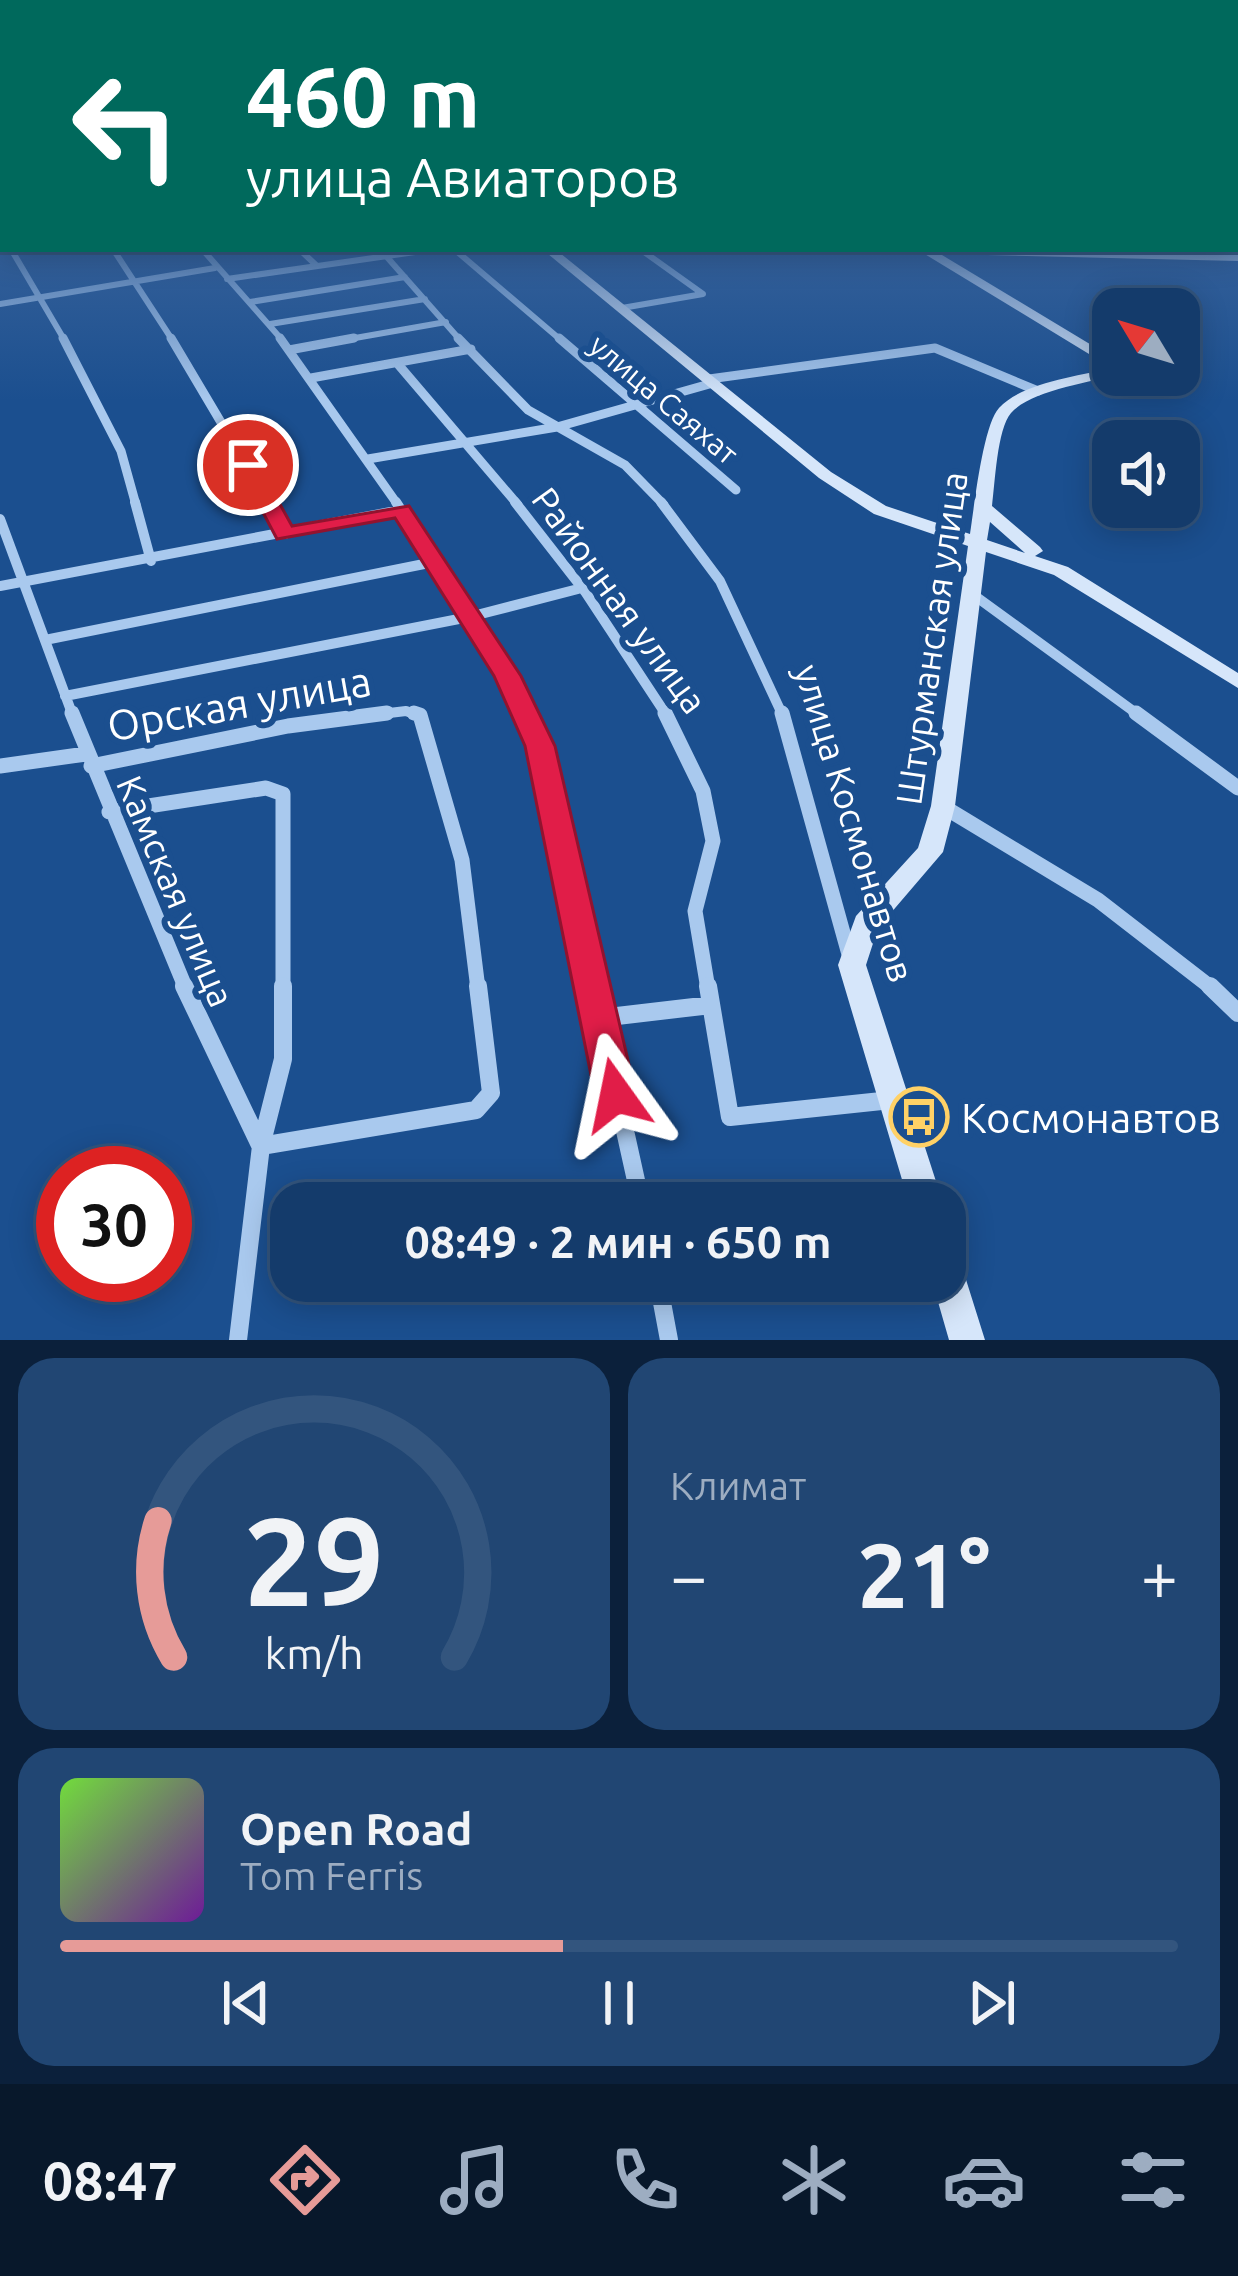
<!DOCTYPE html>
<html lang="ru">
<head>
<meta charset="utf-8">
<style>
  :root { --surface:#143b6b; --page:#214673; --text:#f1f3f6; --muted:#9dadc1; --line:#33557e; --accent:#e69b98 }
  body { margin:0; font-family:Ubuntu,sans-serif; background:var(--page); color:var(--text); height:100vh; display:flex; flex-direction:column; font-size:45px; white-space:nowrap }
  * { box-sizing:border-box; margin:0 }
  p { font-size:39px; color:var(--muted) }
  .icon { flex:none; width:66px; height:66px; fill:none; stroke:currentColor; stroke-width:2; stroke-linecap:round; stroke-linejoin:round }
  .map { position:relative; height:1340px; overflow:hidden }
  .panel { display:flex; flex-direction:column; gap:18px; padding:18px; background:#0b203b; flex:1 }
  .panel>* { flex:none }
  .hud { position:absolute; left:0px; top:0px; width:1239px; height:252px; box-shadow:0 6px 30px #0003,0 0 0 3px var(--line); background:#00695c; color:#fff; overflow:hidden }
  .needle { width:78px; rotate:308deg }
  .tools { position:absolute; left:1092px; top:288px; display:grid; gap:24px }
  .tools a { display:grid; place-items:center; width:108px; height:108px; border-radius:24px; background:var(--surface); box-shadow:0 6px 30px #0003,0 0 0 3px var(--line); font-size:60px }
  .speed { position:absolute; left:36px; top:1146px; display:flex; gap:24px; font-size:60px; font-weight:700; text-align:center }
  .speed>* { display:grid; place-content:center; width:156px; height:156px; border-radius:50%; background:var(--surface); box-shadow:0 6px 30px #0003,0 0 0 3px var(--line); line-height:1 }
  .speed .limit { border:18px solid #d22; background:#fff; color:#111 }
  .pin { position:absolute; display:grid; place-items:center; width:102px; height:102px; color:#fff; margin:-51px; border:6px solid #fff; border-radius:50%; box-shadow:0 3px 12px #0007 }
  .me { position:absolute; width:132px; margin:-66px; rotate:348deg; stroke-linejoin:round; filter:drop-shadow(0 0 9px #0008) }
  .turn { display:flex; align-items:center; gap:42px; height:252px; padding:0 48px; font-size:54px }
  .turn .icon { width:156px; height:156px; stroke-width:2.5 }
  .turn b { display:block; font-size:84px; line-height:102px }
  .big { font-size:90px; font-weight:600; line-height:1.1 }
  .panel .tile { flex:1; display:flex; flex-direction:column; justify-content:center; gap:18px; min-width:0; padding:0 42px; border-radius:36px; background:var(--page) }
  .panel .dial { align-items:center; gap:0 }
  .dial svg { height:312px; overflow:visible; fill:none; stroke:var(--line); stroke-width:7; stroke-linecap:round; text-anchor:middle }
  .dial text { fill:var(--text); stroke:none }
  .song { display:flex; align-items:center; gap:36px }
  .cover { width:144px; height:144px; border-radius:18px; background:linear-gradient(135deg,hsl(100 70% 55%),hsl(280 70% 35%)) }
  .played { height:12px; border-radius:6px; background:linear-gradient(90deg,var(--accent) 45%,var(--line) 45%) }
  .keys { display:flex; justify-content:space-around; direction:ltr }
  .heat { display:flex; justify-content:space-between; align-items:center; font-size:66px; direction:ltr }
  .panel .tiles { flex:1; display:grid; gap:18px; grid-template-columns:1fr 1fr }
  .tile:last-child { grid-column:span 2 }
  .trip { position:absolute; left:270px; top:1182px; width:696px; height:120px; border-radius:36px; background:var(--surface); box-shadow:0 6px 30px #0003,0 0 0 3px var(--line); font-weight:600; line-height:120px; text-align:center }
  .menu { display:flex; height:192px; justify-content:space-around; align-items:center; background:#08182b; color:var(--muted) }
  .menu .icon { width:84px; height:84px }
  .menu .selected { color:var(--accent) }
  .menu b { font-size:54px; color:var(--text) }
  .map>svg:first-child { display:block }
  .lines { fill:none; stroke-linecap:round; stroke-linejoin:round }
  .street-far4 { stroke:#a9c9ee; stroke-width:6 }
  .street-far3 { stroke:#a9c9ee; stroke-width:9 }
  .street-far2 { stroke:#a9c9ee; stroke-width:10 }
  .street-far1 { stroke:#a9c9ee; stroke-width:15 }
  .street { stroke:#a9c9ee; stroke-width:18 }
  .secondary { fill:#d6e6fa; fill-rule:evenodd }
  .primary { fill:#f0f6ff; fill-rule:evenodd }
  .route { fill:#e11d48; stroke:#92132f; stroke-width:3 }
  .labels { text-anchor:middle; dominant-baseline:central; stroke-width:12; stroke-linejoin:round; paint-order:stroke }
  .far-street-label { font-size:30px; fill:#fff; stroke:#1b4f8f }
  .street-label { font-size:36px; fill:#fff; stroke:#1b4f8f }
  .near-street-label { font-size:42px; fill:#fff; stroke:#1b4f8f }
  .near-poi-label { font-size:42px; fill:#fff; stroke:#1b4f8f; text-anchor:start }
</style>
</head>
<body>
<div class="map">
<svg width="1238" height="1340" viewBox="0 0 1238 1340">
  <rect width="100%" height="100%" fill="#1b4f8f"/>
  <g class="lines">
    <path class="street-far4" d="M11 249 65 341
      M113 249 173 341
      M202 249 283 341
      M299 249 317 266
      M454 249 562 341
      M386 256 461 341
      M227 279 436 249
      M250 302 405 277
      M0 304 215 268
      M622 308 703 294 640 249
      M270 324 425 299
      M338 341 446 322"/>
    <path class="street-far3" d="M63 338 121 451 136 505
      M171 338 270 505
      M280 338 398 505
      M458 338 528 410 625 465 664 505
      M559 338 736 490
      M289 350 354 338
      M397 363 518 505
      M311 378 471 349
      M709 379 935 348 1038 391
      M368 459 557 427 713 383"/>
    <path class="street-far2" d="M135 502 151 561
      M268 502 285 534
      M396 502 508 676 527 716
      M515 502 586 593 667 716
      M661 502 720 581 783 716
      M0 519 73 716
      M0 586 401 510
      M971 593 1140 716
      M45 640 434 562
      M65 696 469 617 578 589
      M364 716 406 711 420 716"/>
    <path class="street-far1" d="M72 713 186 989
      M414 713 420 715 462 860 478 989
      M525 713 540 745 594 989
      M665 713 703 791 713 841 695 911 708 989
      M782 713 850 958
      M1136 713 1238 788
      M0 766 86 754
      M91 766 288 726 387 713
      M944 807 1098 900 1213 989
      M109 812 266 788 283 794V989"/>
    <path class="street" d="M184 986 260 1145
      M593 986 641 1203
      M708 986 730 1117 891 1100
      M1210 986 1238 1013
      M600 1018 711 1005
      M261 1146 476 1110 491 1093 478 986
      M658 1281 669 1340
      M238 1340 261 1146 283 1059V986"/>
    <path class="secondary" d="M542 249H555L831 472 886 506 970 534C974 508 983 425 999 408 1023 382 1080 376 1112 368L923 253V249H932L1113 358V375H1118C1090 382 1030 391 1011 413 997 429 995 484 992 506L1040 547 1043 551 1035 556 1068 567 1238 673V688L1054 575 986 552 955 806 943 852 878 928 866 965 943 1203H909L838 965 856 916 918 848 931 806 968 546 874 514 819 478ZM990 522 1025 553 987 540Z
      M945 1246 957 1251 985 1340H949L932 1281H945Z"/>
    <path class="primary" d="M899 249 1238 253V261L905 253Z"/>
  </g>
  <linearGradient id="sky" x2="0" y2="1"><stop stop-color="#0f2b4f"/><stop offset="0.53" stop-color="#39639b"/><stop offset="1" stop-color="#39639b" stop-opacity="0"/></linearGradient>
  <rect width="1238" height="401" fill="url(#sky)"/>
  <path class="route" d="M241 461H256L292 526 409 506 521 676 555 746 636 1095 630 1107 616 1113 601 1107 595 1095 525 746 494 676 395 518 277 539 238 465Z"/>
  <defs>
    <symbol id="bus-ring" viewBox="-11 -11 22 22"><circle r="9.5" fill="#1b4f8f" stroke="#ffd166" stroke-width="1.5"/><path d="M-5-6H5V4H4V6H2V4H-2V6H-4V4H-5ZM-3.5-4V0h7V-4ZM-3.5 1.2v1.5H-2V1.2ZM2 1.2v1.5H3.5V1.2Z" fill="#ffd166"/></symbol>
  </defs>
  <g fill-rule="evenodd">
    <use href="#bus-ring" x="886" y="1084" width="66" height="66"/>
  </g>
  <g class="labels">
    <g class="far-street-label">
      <text transform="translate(664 399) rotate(40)">улица Саяхат</text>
    </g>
    <g class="street-label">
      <text transform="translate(620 600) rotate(54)">Районная улица</text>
      <text transform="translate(931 638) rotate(-82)">Штурманская улица</text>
      <text transform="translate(855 823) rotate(73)">улица Космонавтов</text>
      <text transform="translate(176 891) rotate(67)">Камская улица</text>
    </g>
    <g class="near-street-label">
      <text transform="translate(239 703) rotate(-10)">Орская улица</text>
    </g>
    <g class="near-poi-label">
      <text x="961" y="1117">Космонавтов</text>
    </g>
  </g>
</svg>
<div class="tools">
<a><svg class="needle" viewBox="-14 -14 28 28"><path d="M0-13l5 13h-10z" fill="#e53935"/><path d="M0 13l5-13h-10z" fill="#9dadc1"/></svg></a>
<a><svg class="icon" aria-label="sound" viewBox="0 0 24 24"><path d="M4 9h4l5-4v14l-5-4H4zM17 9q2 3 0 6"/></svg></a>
</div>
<div class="speed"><div class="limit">30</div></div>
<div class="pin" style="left:248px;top:465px;background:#d93025"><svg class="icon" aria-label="arrive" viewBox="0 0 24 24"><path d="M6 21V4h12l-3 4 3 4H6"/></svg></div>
<svg class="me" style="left:616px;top:1095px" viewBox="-20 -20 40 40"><path d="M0-17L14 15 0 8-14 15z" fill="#e11d48" stroke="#fff" stroke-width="4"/></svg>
<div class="trip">08:49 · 2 мин · 650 m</div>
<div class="hud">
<div class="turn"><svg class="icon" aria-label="left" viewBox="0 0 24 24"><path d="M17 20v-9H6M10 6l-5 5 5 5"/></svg><div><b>460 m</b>улица Авиаторов</div></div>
</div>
</div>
<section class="panel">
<div class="tiles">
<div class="tile dial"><svg viewBox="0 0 100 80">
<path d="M14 69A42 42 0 1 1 86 69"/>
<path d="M14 69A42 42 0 0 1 10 34" stroke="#e69b98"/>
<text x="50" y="56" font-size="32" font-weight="700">29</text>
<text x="50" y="72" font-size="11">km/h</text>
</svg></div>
<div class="tile"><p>Климат</p>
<div class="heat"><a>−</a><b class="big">21°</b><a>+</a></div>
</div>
<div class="tile">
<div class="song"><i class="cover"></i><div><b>Open Road</b><p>Tom Ferris</p></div></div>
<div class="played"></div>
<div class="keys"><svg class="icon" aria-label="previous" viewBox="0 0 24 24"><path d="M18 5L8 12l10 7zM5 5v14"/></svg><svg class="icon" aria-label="pause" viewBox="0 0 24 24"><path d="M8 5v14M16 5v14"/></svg><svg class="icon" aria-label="next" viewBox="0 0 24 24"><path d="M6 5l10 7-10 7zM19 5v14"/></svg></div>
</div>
</div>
</section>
<nav class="menu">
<b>08:47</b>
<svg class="icon selected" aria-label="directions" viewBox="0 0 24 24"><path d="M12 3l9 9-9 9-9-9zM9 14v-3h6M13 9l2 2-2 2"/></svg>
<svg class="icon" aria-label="music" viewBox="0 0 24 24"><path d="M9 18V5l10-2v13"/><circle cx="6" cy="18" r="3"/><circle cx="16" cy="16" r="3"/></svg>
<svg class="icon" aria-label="phone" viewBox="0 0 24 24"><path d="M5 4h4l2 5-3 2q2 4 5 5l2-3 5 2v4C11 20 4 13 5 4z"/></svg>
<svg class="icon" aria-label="climate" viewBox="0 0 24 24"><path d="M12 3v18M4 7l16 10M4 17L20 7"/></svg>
<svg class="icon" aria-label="car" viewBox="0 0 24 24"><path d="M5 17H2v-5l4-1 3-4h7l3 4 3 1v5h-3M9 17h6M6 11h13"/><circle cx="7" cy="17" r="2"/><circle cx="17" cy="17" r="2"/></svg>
<svg class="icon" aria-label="filters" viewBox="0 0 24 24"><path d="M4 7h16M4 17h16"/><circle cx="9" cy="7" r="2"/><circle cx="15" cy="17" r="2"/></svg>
</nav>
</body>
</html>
